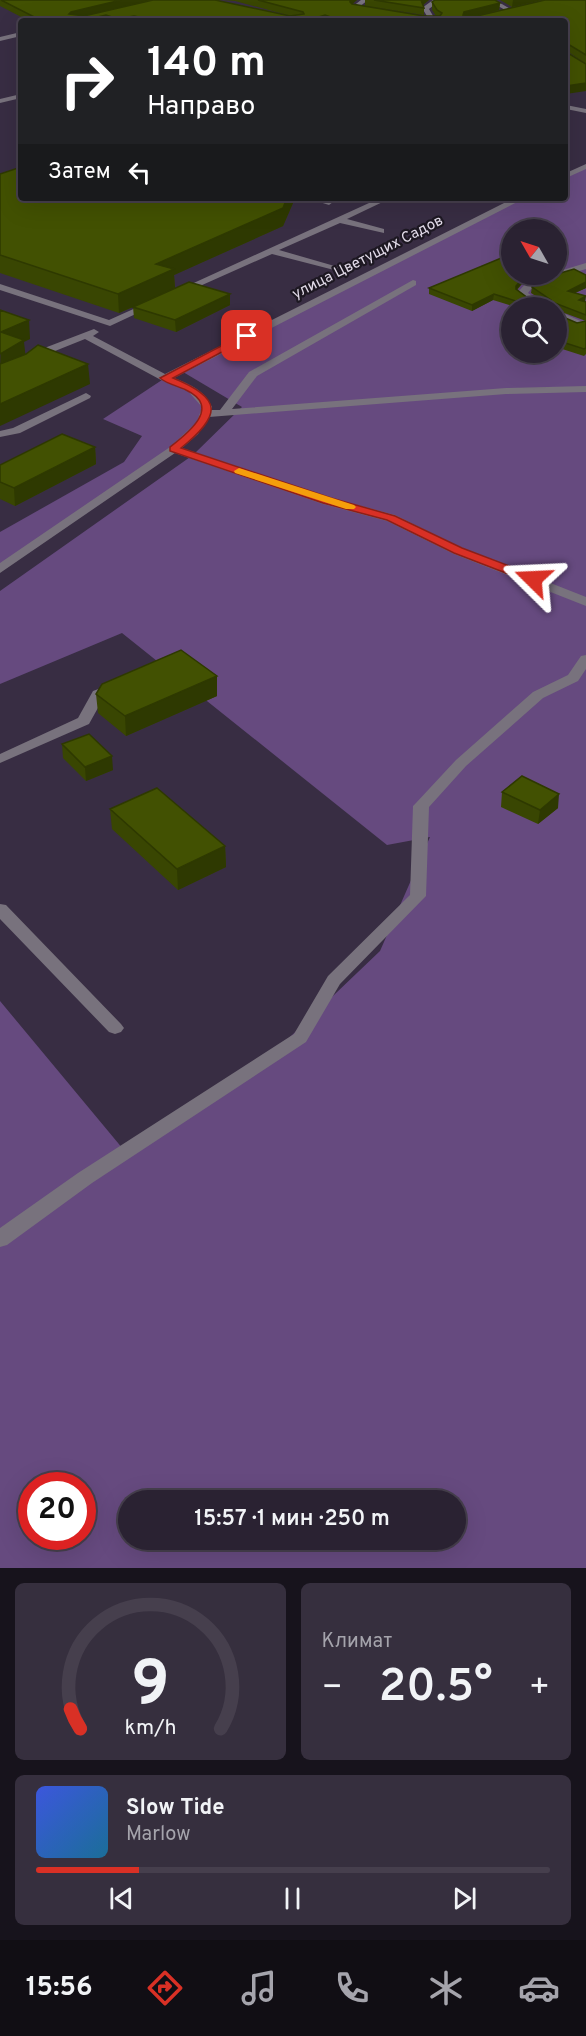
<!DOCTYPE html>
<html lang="ru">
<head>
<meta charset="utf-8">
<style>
  :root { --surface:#2a2232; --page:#362f3e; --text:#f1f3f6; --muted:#a5a4ac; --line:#463f4d; --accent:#d93025 }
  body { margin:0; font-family:Overpass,sans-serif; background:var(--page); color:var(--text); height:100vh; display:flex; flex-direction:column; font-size:22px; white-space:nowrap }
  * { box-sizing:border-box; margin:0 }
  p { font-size:20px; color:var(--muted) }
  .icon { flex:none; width:33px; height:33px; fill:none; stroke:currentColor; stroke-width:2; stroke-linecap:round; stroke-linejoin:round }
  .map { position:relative; height:1568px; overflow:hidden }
  .side { display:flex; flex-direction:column; gap:15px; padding:15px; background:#17131c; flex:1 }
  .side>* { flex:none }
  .top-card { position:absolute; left:18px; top:18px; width:550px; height:183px; border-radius:6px; box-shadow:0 6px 24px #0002,0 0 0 2px var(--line); background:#202124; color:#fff; overflow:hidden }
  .needle { width:39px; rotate:309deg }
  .controls { position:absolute; left:501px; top:219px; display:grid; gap:12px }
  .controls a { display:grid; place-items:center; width:66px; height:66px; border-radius:50%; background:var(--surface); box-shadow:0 6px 24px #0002,0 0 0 2px var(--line); font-size:30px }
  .speed { position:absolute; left:18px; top:1472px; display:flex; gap:12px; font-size:30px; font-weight:700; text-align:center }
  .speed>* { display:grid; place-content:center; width:78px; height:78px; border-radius:50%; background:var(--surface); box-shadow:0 6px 24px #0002,0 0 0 2px var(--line); line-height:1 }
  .speed .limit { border:9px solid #d22; background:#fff; color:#111 }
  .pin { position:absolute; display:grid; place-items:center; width:51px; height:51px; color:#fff; margin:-26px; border-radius:12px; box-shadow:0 3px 9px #0006 }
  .me { position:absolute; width:66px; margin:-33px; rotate:291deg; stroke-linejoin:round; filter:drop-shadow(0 0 4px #0008) }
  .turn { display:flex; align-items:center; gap:21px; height:126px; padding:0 30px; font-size:27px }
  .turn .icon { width:78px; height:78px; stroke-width:2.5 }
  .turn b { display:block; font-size:42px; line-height:51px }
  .then { display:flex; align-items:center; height:57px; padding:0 30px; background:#0003; gap:12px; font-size:22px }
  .big { font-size:45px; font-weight:600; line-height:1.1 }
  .side .card { flex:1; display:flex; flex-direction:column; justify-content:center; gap:9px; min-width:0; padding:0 21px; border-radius:9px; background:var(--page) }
  .side .dial { align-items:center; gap:0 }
  .dial svg { height:156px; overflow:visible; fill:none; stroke:var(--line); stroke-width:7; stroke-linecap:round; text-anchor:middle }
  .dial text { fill:var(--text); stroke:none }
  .song { display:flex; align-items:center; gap:18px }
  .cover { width:72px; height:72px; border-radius:9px; background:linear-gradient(135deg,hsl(230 70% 55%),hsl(200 70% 35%)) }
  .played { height:6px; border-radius:3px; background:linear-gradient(90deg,var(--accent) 20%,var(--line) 20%) }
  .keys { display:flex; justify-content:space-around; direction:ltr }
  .heat { display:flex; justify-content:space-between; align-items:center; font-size:33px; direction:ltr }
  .side .tiles { flex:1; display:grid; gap:15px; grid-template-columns:1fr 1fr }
  .card:last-child { grid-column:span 2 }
  .trip { position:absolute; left:118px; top:1490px; width:348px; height:60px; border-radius:30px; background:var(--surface); box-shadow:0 6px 24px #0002,0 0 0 2px var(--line); font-weight:600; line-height:60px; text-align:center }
  .dock { display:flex; height:96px; justify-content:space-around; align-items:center; background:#110e14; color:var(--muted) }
  .dock .icon { width:42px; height:42px }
  .dock .on { color:var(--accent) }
  .dock b { font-size:27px; color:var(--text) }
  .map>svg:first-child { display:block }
  .green { fill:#664a7f; fill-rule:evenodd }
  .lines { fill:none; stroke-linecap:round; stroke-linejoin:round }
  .minor { fill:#78727d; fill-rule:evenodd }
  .wall { fill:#394602 }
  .shaded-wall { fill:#2e3901 }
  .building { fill:#425102; stroke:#2e3901; stroke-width:1.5 }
  .route { fill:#d93025; stroke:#8d1f18; stroke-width:1.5 }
  .slow { fill:#f59e0b }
  .labels { text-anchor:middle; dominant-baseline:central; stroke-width:4.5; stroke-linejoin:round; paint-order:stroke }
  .far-street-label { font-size:15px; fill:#e2dbe9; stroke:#1d1822 }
</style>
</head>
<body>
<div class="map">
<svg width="586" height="1568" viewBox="0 0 586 1568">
  <rect width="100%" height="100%" fill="#382d43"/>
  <path class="green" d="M586 165V1568H0V1001L128 1155 267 1059 380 951 430 837 387 845 122 633 0 684V591L193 455 242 407 178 369 520 198H566V175ZM512 230H556V274H512ZM512 308H556V352H512ZM32 1485H82V1536H32ZM129 1500H456V1539H129Z
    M165 378 203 399 206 414 194 432 0 569V532L124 462 142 436 103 419Z"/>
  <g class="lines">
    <path class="minor" d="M361 0H368L359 7 371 10V12L352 9V7Z
      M433 0H440L429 9 436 21H430L422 8Z
      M487 0H495L514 11 509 12Z
      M21 32V36L0 41V37Z
      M21 94V98L0 103V99Z
      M566 105 586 109V113L566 109Z
      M586 164V169L566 178V173Z
      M307 198H323L333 202 329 205Z
      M380 198H391L347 219 384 229V233L340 223 279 250 338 267V271L272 254 182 294 174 292Z
      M514 198H525L174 378C191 385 204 390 212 407L211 410H220L249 372 413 280 416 281V285L257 376 232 409 506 388 586 386V392L506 394 209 417 198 434 182 448 331 498 395 515 462 548 586 597V606L454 554 387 521 323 504 175 453 0 573V563L170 447 197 422 202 407 188 391 161 380 85 339 55 351 27 372 4 383 0 384V377L19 368 47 347 94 329 99 332 93 336 165 374Z
      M586 263V269L535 284 528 293 549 308H537L517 293 529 280 556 274V272Z
      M0 284 109 320 149 302 157 304 110 326 0 290Z
      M556 310 585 323 586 325 577 327 556 317Z
      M86 393 91 396 90 398 20 433 0 437V431L13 428Z
      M586 655V669L578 681 543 698 466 766 429 807 426 896 340 984 306 1042 92 1183 7 1245 0 1247V1228L78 1173 294 1034 328 976 410 895 413 806 416 803 456 760 533 692 568 675 581 656Z
      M112 684 119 688 104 697 89 724 0 763V754L78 718 93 691Z
      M0 904 6 905 121 1024 124 1028 121 1032 115 1034 109 1032 0 919Z"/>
  </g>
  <path class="wall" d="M0 0H153L291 16 235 1 223 0H357L352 4 424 16H436L432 10V2L500 3 499 10 475 16 586 0V64L567 51H566V21H29L0 6Z
    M365 0H429L423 5 424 8V15L365 6Z
    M500 0H542L512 7Z
    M0 174 293 198V203L283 226 174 275 175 288 230 294V305L176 332 134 318 133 307 119 313 0 273Z
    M512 274H544L527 278 517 290 536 304H548L531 293 532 287 586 275V288L575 293 586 302V354L584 356 556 347V314L577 323 586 321 556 310V308H519L493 300 472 311 429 294V288Z
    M95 447 96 464 15 506 0 499V465Z
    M217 676V696L126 736 98 713 96 694Z
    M62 744 113 770 86 781 63 758Z
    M502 792 558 808 538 824 501 807Z
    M110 809 225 846 226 867 178 890 112 829Z"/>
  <path class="shaded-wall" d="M121 0H151L71 19 69 14 71 12Z
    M350 0H357L351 5 350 9Z
    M421 0H429L421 6Z
    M513 0H542L512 7Z
    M500 3 499 10 463 19V21L464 12Z
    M106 15V21H81Z
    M325 15V21H306Z
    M134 16V21H118V19Z
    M203 17V21H191Z
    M566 44H568L567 51H566Z
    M586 83V91L566 94V86Z
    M287 198H293V203L283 226 174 275 175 288 119 313 118 294 156 264Z
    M559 263V269L556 270V265Z
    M526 274H544L527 278 515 291 516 286Z
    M586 282V288L568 296V291Z
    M230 294V305L176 332 175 320Z
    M494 294 493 300 472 311V305Z
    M586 296 585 302 579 300Z
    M29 320 30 339 24 342 26 360 0 374 1 332Z
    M88 364 90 384 0 426V404Z
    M95 447 96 464 15 506 14 488Z
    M217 676V696L126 736 125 716Z
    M112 756 113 770 86 781 85 767Z
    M559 794 558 808 538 824 540 810Z
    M225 846 226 867 178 890 177 869Z"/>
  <path class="building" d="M1 0H121L71 12 69 14 84 16 153 0H215L290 16 304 14 303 12 258 0H350V2L352 4 424 16H440L442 13 437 10 432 2 435 0H495L500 3 464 12 463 15 477 16 545 0H586V55L568 44H566V21H342L325 15 306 21H219L203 17 191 21H158L134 16 118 19 106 15 81 21H42Z
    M374 0H421L424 8Z
    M566 52 586 64V83L566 86Z
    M21 167V198H287L283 208 156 264 174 269 118 294 0 255V174Z
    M506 256 512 258V274H526L516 286V289L536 304H550L551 300 532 287 537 280 574 269 586 275V282L568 291 586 296 579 300 586 302V315L555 303V308H538L494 294 472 305 429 288Z
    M189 282 230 294 175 320 133 307Z
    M0 310 29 320 1 332 24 340 0 354Z
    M556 314 577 323 586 321V348L584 349 556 340Z
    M38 345 88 364 0 404V364L26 354Z
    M62 434 95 447 14 488 0 482V465Z
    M181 650 217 676 125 716 96 694 102 684Z
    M89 734 112 756 85 767 62 744Z
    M522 776 559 794 540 810 502 792Z
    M157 788 225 846 177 869 110 809Z"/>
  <path class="route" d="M244 334 252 336 173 378C223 398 222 415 181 448L331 498 395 516 462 548 538 577V582H529L454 553 387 520 323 503 170 451V447C188 433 222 407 186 390 178 386 167 384 160 378Z"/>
  <path class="slow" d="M239 468 354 505 356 507 354 509H346L235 473 234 471Z"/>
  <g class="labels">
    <g class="far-street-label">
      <text transform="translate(368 258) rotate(-27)">улица Цветущих Садов</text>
    </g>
  </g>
</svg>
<div class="controls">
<a><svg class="needle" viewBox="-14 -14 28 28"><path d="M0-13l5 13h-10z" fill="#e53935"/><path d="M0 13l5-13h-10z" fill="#a5a4ac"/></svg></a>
<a><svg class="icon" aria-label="search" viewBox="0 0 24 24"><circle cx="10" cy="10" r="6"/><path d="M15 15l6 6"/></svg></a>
</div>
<div class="speed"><div class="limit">20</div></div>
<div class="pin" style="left:247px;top:336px;background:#d93025"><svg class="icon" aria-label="arrive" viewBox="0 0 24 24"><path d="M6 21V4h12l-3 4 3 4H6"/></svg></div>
<svg class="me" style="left:533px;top:579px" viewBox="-20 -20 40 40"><path d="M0-17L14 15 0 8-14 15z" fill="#d93025" stroke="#fff" stroke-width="4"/></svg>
<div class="trip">15:57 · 1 мин · 250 m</div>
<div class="top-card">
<div class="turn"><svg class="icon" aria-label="right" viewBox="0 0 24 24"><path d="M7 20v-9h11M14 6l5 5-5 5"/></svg><div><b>140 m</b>Направо</div></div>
<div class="then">Затем<svg class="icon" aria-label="left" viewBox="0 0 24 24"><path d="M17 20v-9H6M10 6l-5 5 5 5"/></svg></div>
</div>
</div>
<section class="side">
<div class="tiles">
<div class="card dial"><svg viewBox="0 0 100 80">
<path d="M14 69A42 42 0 1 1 86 69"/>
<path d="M14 69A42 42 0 0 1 9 59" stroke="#d93025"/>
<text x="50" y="56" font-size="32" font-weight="700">9</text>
<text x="50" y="72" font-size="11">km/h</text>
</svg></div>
<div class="card"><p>Климат</p>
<div class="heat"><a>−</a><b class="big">20.5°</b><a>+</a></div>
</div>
<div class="card">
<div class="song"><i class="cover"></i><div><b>Slow Tide</b><p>Marlow</p></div></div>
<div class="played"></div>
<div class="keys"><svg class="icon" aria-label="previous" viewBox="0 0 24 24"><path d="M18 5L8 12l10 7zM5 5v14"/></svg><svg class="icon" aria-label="pause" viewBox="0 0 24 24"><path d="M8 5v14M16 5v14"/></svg><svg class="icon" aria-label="next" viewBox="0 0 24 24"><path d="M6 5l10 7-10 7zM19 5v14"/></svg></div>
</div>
</div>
</section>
<nav class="dock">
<b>15:56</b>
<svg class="icon on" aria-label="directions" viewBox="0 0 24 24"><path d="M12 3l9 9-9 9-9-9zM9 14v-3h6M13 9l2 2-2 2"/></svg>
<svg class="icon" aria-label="music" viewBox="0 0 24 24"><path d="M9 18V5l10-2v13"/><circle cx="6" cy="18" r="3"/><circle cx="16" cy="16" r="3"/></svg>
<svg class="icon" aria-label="phone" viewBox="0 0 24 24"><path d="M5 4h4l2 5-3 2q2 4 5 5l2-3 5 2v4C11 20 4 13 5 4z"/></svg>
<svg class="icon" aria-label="climate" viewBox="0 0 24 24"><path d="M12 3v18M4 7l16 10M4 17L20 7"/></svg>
<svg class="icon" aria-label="car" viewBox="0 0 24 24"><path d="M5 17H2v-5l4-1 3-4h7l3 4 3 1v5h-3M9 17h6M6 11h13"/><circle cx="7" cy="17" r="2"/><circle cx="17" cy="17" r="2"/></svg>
</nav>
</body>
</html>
